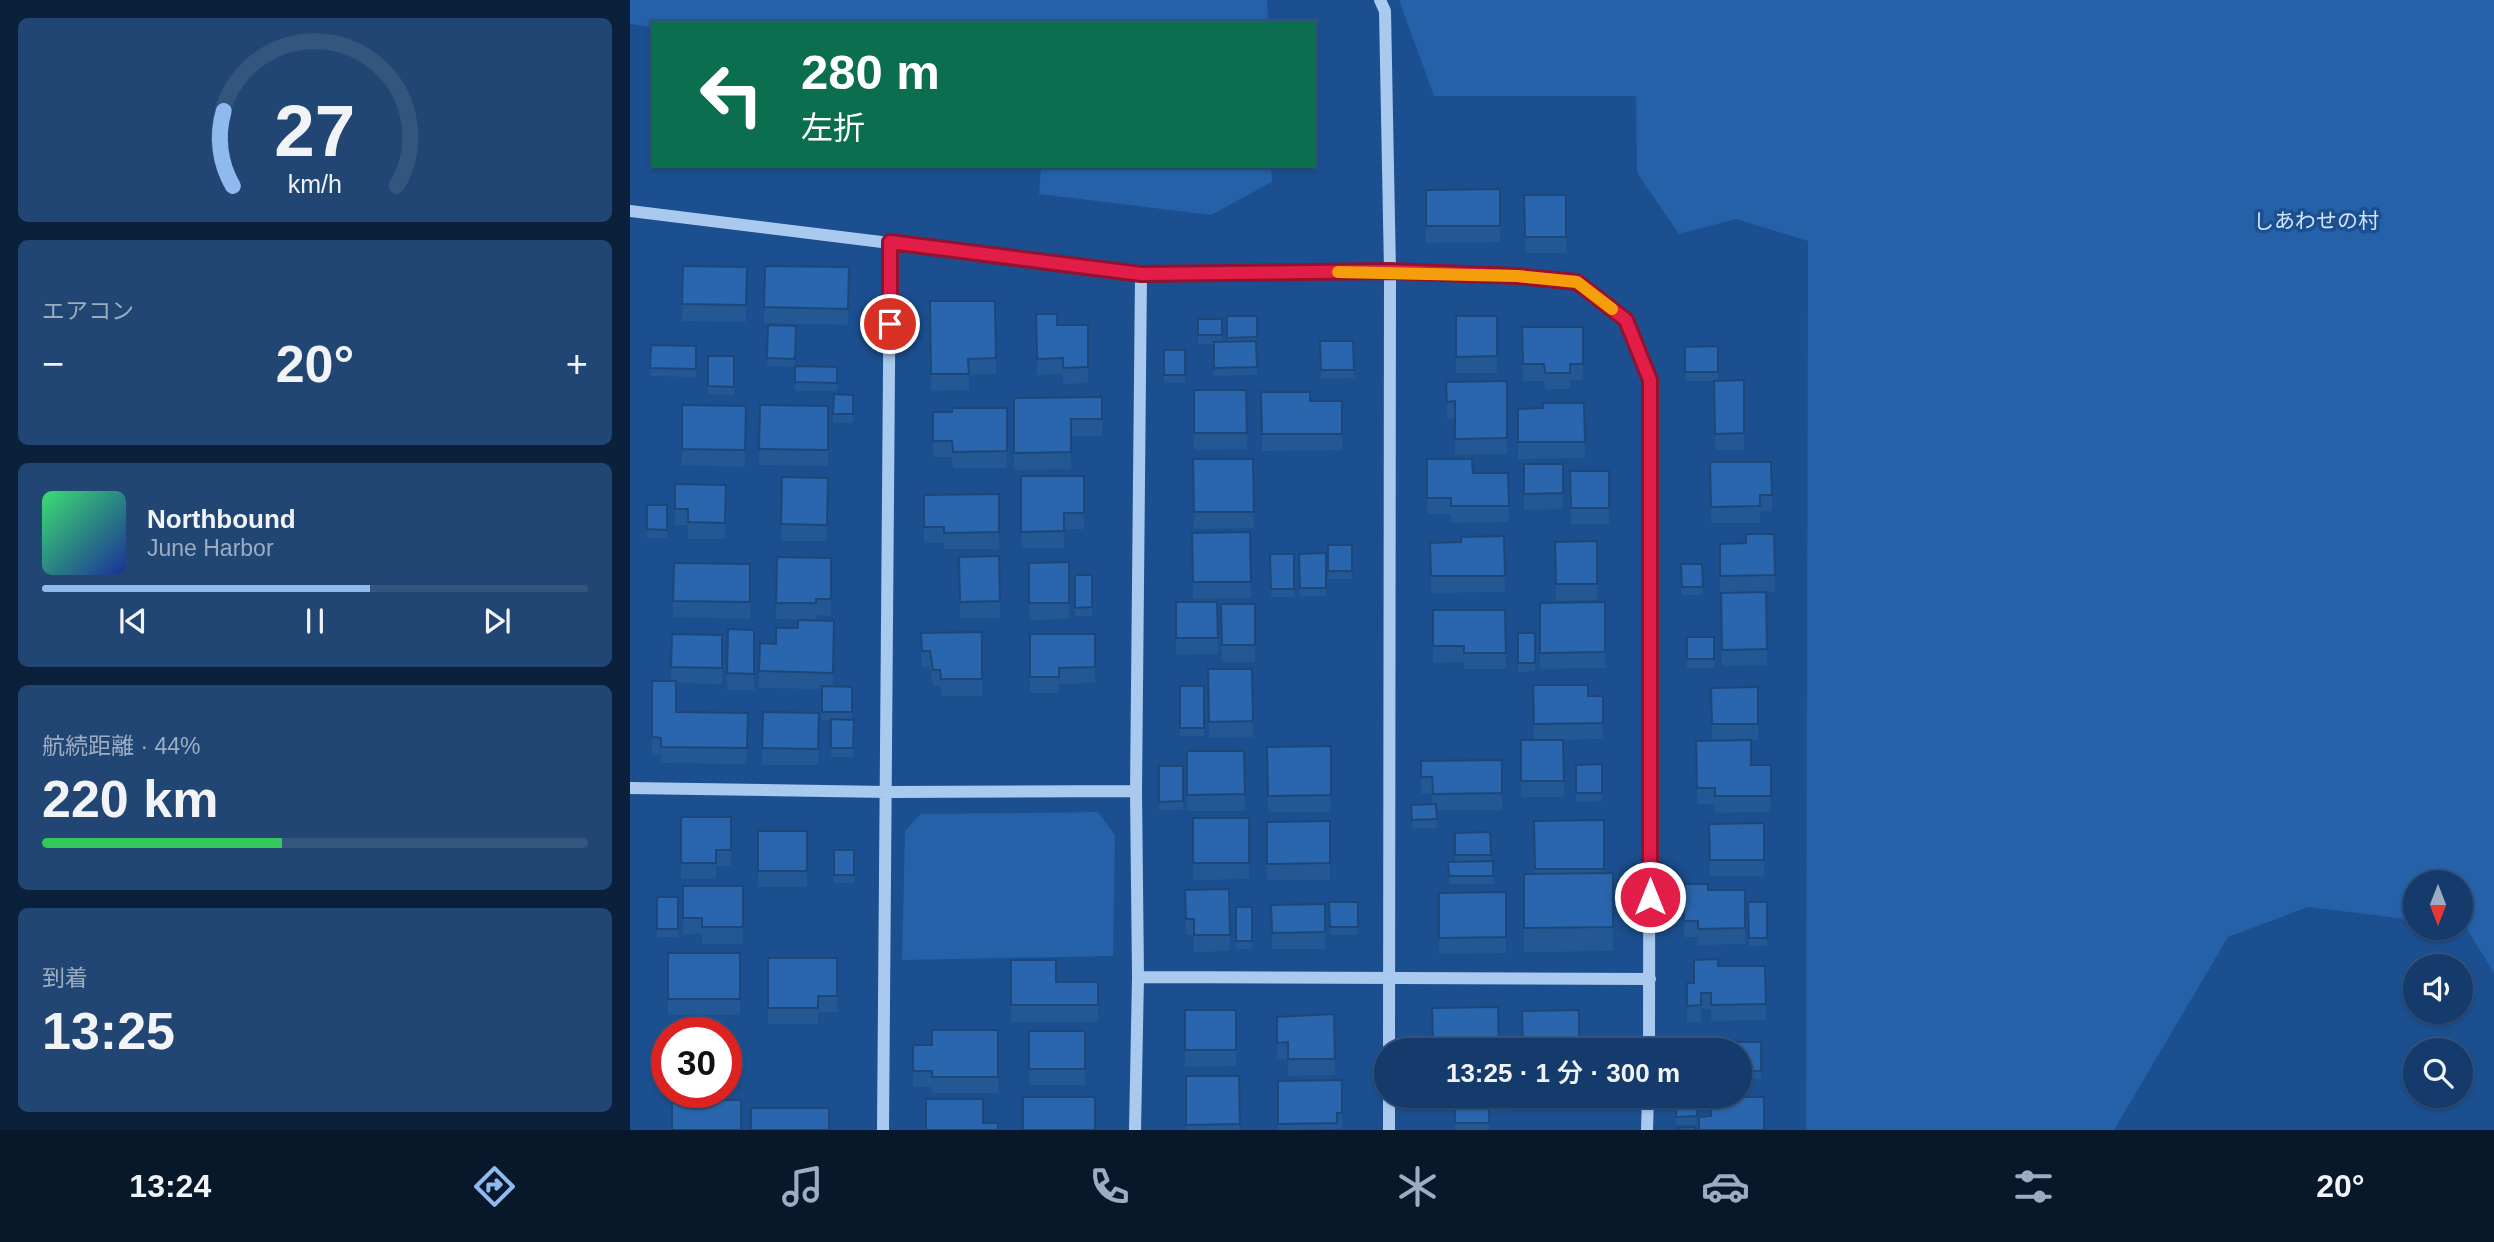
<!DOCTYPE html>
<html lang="ja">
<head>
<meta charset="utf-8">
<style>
  :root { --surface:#143b6b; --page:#214673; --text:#f1f3f6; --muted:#9dadc1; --line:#33557e; --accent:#90b9f0 }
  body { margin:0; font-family:Helvetica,"Noto Sans JP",sans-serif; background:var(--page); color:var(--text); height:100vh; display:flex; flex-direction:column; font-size:26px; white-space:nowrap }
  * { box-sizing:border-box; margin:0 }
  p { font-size:23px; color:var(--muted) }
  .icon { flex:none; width:38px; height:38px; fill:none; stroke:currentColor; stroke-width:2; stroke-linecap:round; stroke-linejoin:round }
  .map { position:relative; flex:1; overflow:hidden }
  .sheet { display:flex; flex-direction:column; gap:18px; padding:18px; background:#0b203b; width:630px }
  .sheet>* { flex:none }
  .guide { position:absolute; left:21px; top:21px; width:665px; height:147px; border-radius:0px; box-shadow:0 2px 5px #0004,0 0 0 2px var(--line); background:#0b6e4f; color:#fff; overflow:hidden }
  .needle { width:46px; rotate:180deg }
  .buttons { position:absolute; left:1773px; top:870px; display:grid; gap:14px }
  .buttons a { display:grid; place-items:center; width:70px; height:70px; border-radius:50%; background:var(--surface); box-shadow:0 2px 5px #0004,0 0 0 2px var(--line); font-size:35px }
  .speed { position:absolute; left:21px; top:1017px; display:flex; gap:14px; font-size:35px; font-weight:700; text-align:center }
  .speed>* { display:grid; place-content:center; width:91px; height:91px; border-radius:50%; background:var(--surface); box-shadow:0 2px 5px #0004,0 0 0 2px var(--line); line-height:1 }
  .speed .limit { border:10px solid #d22; background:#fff; color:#111 }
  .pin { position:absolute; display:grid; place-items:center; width:60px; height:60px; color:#fff; margin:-30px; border:4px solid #fff; border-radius:50%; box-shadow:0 2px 7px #0007 }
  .me { position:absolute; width:77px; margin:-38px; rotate:0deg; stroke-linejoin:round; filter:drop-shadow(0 0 5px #0008) }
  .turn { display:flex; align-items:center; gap:24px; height:147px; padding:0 35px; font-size:32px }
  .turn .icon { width:91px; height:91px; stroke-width:2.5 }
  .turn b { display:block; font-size:49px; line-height:60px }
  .big { font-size:52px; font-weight:600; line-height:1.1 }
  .sheet .card { flex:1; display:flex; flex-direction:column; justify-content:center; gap:10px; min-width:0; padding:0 24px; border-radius:10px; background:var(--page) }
  .sheet .dial { align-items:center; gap:0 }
  .dial svg { height:182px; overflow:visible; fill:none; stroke:var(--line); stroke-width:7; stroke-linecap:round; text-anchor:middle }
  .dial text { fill:var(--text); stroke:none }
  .song { display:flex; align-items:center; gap:21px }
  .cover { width:84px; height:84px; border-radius:10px; background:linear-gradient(135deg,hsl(140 70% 55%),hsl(230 70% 35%)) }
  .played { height:7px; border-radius:4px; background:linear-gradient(90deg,var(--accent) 60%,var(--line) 60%) }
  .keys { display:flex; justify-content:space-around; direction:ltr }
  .heat { display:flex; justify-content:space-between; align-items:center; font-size:38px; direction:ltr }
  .charge { height:10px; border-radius:5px; background:linear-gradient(90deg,#34c759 44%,var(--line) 0) }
  .trip { position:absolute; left:744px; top:1038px; width:378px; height:70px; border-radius:35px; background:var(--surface); box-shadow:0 2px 5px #0004,0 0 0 2px var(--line); font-weight:600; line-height:70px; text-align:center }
  .tab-bar { display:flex; height:112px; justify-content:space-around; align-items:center; background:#08182b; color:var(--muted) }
  .tab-bar .icon { width:49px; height:49px }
  .tab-bar .current { color:var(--accent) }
  .tab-bar b { font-size:32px; color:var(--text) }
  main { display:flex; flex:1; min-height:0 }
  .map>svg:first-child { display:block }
  .green { fill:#2461a8 }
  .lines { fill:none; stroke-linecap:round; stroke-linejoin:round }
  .minor { stroke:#a9c9ee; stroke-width:12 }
  .wall { fill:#245895 }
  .building { fill:#2a66ad; stroke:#1d4779; stroke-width:2 }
  .route-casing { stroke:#92132f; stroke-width:18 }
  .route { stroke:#e11d48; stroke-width:12 }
  .slow { stroke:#f59e0b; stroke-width:12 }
  .labels { text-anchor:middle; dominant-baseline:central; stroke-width:7; stroke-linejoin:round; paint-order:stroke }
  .park-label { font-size:21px; fill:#cfe3fa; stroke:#1b4f8f }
</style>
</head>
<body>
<main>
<section class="sheet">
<div class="card dial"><svg viewBox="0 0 100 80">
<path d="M14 69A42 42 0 1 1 86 69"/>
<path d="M14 69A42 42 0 0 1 10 36" stroke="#90b9f0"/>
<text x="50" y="56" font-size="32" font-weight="700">27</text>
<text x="50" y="72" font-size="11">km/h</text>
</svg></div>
<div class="card"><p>エアコン</p>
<div class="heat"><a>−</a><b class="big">20°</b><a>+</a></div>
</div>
<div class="card">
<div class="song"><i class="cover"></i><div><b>Northbound</b><p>June Harbor</p></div></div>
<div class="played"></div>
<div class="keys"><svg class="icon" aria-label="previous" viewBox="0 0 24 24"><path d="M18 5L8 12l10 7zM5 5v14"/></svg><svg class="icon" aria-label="pause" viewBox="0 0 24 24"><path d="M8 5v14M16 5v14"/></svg><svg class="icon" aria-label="next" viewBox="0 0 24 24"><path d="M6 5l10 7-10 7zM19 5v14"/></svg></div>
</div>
<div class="card"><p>航続距離 · 44%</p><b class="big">220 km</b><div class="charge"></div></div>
<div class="card"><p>到着</p><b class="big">13:25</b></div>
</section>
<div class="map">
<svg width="1864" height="1130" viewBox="0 0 1864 1130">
  <rect width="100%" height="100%" fill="#1b4f8f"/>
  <path class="green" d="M0 0H637L638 23H23V27L0 24Z
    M769 0H1864V973L1835 926 1831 925 1830 882H1785V920L1678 907 1598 937 1484 1130H1176L1178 241 1106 219 1049 234 1007 173 1006 96H804Z
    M411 166H641L642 182 581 215 409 194Z
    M468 812 485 835 483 956 272 960 275 831 291 814Z"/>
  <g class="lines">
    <path class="minor" d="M750 0 755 11 760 271 759 1050
      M0 211 511 274 760 271 887 276 947 282 996 320 1020 380 1019 1050
      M0 788 257 792 506 791
      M508 977 1020 979
      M253 1130 260 242
      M505 1130 508 977 506 791 511 274
      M759 1130V1096
      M1017 1130 1018 1096"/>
  </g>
  <path class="wall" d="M870 189V242L796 243V190Z
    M894 195H936V253H895Z
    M53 266 117 267 116 322 52 321Z
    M135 266 219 267 218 325 134 323Z
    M300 301H365L366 374 339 375V390L301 391Z
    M406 314 427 325H458V383L433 384V374L407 375Z
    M597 316H627V375L584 376V344H568V319H592V341H597Z
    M826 316H867V373H826Z
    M138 325 166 326 165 366 207 367V391H165V367L137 366Z
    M892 327H953V380H940V389H915L914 381H893Z
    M690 341H723L724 378 691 379Z
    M21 345 66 346V377L20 376Z
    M1088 346V381H1055V347Z
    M534 350H555V383H534Z
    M78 356H104V395L78 394Z
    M1114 380V450H1085L1084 381Z
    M877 381V454L825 455V418H817L816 382Z
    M564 390H616L617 449 564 450Z
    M631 392 680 401H712V450L632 451Z
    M204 394 223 395V423H203Z
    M472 397V436H441V469L384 470V398Z
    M954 403 955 458 888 459V409L913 408Z
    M52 405 116 406 115 467 52 465Z
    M130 405 198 406V466L129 465Z
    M377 408V468H323L322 457H303V412H322Z
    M563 459H623L624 528 564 529Z
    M797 459 843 473H878L879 522 821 523V514H797Z
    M1080 462H1141L1142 511H1130V523H1081Z
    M894 464H933V509L894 510Z
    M940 471H979V524H941Z
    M391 476H454V529H434V548H391Z
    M152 477 198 478 197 541H151Z
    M45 484 96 485 95 539H58V525H45Z
    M369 494V549H314V543H294V495Z
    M17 505H37V538H17Z
    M620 532 621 598 563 599 562 533Z
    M1144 534 1145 592H1090V544L1116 543Z
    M874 536 875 592 801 593 800 543 831 542Z
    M967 541V600L926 601 925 542Z
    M698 545H722V579H698Z
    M696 553V596H670L669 554Z
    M640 554H664V597H641Z
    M369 556 370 618H330L329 557Z
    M147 557 201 558V616L186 615V620L146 619Z
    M439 562V619L399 620V563Z
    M44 563 120 564V619L43 617Z
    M1051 564H1072L1073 595H1052Z
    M445 575H462V616H445Z
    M1136 592 1137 665 1092 666 1091 593Z
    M546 602H587L588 654 546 655Z
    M975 602V668L910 669V603Z
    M591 604H625V662H592Z
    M803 610H875L876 669H834V662L803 663Z
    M204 621 203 686 222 687V720H224L223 757H201V720H192V689L129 688 130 643 146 644 168 628Z
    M98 629 124 630V690H97Z
    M352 632V696H311L310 686H303L300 667H292L291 633Z
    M888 633H905V671L888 672Z
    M42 634 92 635V684L46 683V712L118 713 117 764 31 763V754L22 753V681H41Z
    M400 634H465V683L429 684V693H400Z
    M1057 637H1084V668H1057Z
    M578 669H622L623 737 579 738Z
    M903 685 958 696H973V739L913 740H933L934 797H891V740H904Z
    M550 686H574V736H550Z
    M1128 687V740L1096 741 1121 765H1141V812L1085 813V804H1067L1066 741H1082L1081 688Z
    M133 712 189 713 188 765H132Z
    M701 746V812H638L637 747Z
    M557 751H614L615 811H557Z
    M872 760V810H806L807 828H782L781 805H802V794H791V761Z
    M972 764V801L946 802V765Z
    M529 766H553V810H529Z
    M51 817H101V866H86V879H51Z
    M563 818H619V879L563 880Z
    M974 820V873H983V951L894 952V874H904V821Z
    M700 821V880H637V822Z
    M1134 823V876H1080L1079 824Z
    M128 831H177V887H128Z
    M860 832 861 861H863V884H819L818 862H825V833Z
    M204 850H224V883H204Z
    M1054 884 1078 890H1115V944L1068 945V937H1054Z
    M53 886H113V944H72V934H53Z
    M599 889 600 951 564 952V935H556L555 890Z
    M876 892V953L809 954V893Z
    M27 897H48V937H27Z
    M699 902H728V935H700Z
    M1118 902H1137V946H1119Z
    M641 905 695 932V949H642Z
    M606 907H622V949H606Z
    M38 953H110V1015H38Z
    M138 958H207V1012H188V1024H138Z
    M381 960 426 982H468V1022H381Z
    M1088 966H1135L1136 1020 1081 1021V1009H1071V1022H1057V983H1064Z
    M802 1008 869 1050H802Z
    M555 1010H606V1066L555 1067Z
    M647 1017 705 1059V1075L658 1076V1059H647Z
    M368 1030V1093H302V1087H283V1045H302Z
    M399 1031H455V1085H399Z
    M1131 1042V1079H1110V1050Z
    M556 1076H609L610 1130H556Z
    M712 1080V1129L648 1130V1081Z
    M825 1096H877V1111L859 1112V1130H825Z
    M1046 1096H1066L1067 1125H1046Z"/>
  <path class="building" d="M870 189V226H796V190Z
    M894 195H936V237H895Z
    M53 266 117 267 116 305 52 304Z
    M135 266 219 267 218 309 134 307Z
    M300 301H365L366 358 338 359 339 374H301Z
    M406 314H427V325H458V367L433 368V358L407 359Z
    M597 316H627V337L597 338Z
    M826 316H867V356L826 357Z
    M568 319H592V335H568Z
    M138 325 166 326 165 359 137 358Z
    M892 327H953V364H940V373H915L914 364H893Z
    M626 341 627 367 584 368V342Z
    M690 341H723L724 370H691Z
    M21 345 66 346V369L20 368Z
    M1088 346V372H1055V347Z
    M534 350H555V375H534Z
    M78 356H104V387L78 386Z
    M165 366 207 367V383L165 382Z
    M1114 380V433L1085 434 1084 381Z
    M877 381V438L825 439V401L817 402 816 382Z
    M564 390H616L617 433H564Z
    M631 392H680V401H712V434H632Z
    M204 394 223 395V414H203Z
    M472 397V419H441V452L384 453V398Z
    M913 403H954L955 442H888V409L913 408Z
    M52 405 116 406 115 450 52 449Z
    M130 405 198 406V450L129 449Z
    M322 408H377V451L323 452 322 441H303V412H322Z
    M563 459H623L624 512H564Z
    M797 459H842L843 473H878L879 506H821V498H797Z
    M1080 462H1141L1142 495H1130V506L1081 507Z
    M894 464H933V493L894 494Z
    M940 471H979V508H941Z
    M391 476H454V513H434V531L391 532Z
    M152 477 198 478 197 525 151 524Z
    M45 484 96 485 95 523 58 522V509H45Z
    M369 494V532L314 533V527H294V495Z
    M17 505H37V530L17 529Z
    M620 532 621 582H563L562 533Z
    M1116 534H1144L1145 575 1090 576V544L1116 543Z
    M874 536 875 576H801L800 543 831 542V537Z
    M967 541V584H926L925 542Z
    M698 545H722V571H698Z
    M696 553V588H670L669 554Z
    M640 554H664V589H641Z
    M369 556 370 601 330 602 329 557Z
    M147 557 201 558V599H186V603H146Z
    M439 562V603H399V563Z
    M44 563 120 564V602L43 601Z
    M1051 564H1072L1073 587H1052Z
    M445 575H462V607L445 608Z
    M1136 592 1137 649 1092 650 1091 593Z
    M546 602H587L588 638H546Z
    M975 602V652L910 653V603Z
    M591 604H625V645H592Z
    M803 610H875L876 653H834V646H803Z
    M168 620 204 621 203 673 129 671 130 643 146 644V628H168Z
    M98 629 124 630V674L97 673Z
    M352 632V679H311L310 670H303L300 651H292L291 633Z
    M888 633H905V663H888Z
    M42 634 92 635V668L41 667Z
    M400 634H465V667L429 668V677H400Z
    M1057 637H1084V659H1057Z
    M578 669H622L623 721 579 722Z
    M22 681H46V712L118 713 117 748 31 747V738L22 737Z
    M903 685H958V696H973V723L904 724Z
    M192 686 222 687V712H192Z
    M550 686H574V728H550Z
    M1128 687V724H1082L1081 688Z
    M133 712 189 713 188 749 132 748Z
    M201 719 224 720 223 748H201Z
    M891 740H933L934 781H891Z
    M1121 740V765H1141V796H1085V788H1067L1066 741Z
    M701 746V795L638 796 637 747Z
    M557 751H614L615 794 557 795Z
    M872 760V793L803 794 802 777H791V761Z
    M972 764V793H946V765Z
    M529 766H553V801L529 802Z
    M806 804 807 819 782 820 781 805Z
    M51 817H101V850H86V863H51Z
    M563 818H619V863H563Z
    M974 820V869H905L904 821Z
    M700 821V863L637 864V822Z
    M1134 823V860H1080L1079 824Z
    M128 831H177V871H128Z
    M860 832 861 855H825V833Z
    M204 850H224V875H204Z
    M863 861V876H819L818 862Z
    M983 873V927L894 928V874Z
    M1054 884H1078V890H1115V928L1068 929V921H1054Z
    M53 886H113V927H72V918H53Z
    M599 889 600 935H564V919H556L555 890Z
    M876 892V937L809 938V893Z
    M27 897H48V929H27Z
    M699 902H728V927H700Z
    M1118 902H1137V938H1119Z
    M695 904V932L642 933 641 905Z
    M606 907H622V941H606Z
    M38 953H110V999H38Z
    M138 958H207V996H188V1008H138Z
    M1088 959V966H1135L1136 1004 1081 1005V993H1071V1005L1057 1006V983H1064V960Z
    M381 960H426V982H468V1005H381Z
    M868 1007 869 1050H838V1044L803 1045 802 1008Z
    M555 1010H606V1050H555Z
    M949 1010V1050H893L892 1011Z
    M704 1014 705 1059H658V1042L647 1043V1017Z
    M302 1030H368V1077H302V1071H283V1045H302Z
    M399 1031H455V1069H399Z
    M1104 1042H1131V1071H1110V1050H1104Z
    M1068 1048H1102V1050H1068Z
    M556 1076H609L610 1124 556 1125Z
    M712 1080V1113H707V1123L648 1124V1081Z
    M825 1096H859V1123H825Z
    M1046 1096H1066L1067 1116 1046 1117Z
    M393 1097H465V1130H393Z
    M1081 1097H1134V1130H1069V1117L1081 1116Z
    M296 1099H353V1123H368V1130H296Z
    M42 1100H111V1130H42Z
    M121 1108H199V1130H121Z
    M1065 1127V1130H1046V1128Z"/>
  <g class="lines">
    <defs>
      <path id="route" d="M260 324V242L511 274 760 271 887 276 947 282 996 320 1020 380V897"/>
    </defs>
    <use href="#route" class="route-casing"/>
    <use href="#route" class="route"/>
    <path class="slow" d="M708 272 887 276 947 282 982 309"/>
  </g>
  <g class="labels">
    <g class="park-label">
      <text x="1686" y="220">しあわせの村</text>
    </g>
  </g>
</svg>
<div class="buttons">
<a><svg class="needle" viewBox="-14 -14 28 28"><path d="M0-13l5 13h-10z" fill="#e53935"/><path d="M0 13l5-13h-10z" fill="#9dadc1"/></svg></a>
<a><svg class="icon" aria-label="sound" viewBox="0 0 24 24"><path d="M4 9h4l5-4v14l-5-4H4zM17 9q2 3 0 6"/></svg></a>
<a><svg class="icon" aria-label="search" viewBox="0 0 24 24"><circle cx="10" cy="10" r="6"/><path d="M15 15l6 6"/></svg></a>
</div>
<div class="speed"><div class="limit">30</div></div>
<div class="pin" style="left:260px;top:324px;background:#d93025"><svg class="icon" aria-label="arrive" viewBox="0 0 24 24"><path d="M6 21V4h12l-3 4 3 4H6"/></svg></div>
<svg class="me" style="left:1020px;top:897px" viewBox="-20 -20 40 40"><circle r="17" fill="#e11d48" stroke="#fff" stroke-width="3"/><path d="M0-11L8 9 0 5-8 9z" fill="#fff"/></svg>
<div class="trip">13:25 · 1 分 · 300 m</div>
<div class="guide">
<div class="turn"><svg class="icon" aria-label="left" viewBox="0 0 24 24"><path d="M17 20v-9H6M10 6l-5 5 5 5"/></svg><div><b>280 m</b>左折</div></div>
</div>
</div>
</main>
<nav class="tab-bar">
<b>13:24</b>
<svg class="icon current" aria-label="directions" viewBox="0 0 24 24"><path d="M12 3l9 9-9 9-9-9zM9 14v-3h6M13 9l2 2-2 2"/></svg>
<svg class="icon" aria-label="music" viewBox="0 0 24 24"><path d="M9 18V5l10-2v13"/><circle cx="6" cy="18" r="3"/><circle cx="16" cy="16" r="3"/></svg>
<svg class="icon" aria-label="phone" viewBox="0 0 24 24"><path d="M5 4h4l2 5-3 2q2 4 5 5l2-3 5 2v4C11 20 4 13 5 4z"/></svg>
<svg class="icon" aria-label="climate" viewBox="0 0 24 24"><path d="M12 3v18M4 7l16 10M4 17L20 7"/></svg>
<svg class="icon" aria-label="car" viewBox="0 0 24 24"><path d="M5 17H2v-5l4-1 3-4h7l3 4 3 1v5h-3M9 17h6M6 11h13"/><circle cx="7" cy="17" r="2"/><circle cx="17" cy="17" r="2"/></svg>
<svg class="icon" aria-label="filters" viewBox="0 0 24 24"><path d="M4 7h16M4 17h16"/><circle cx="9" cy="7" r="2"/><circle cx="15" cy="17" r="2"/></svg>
<b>20°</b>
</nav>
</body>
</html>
